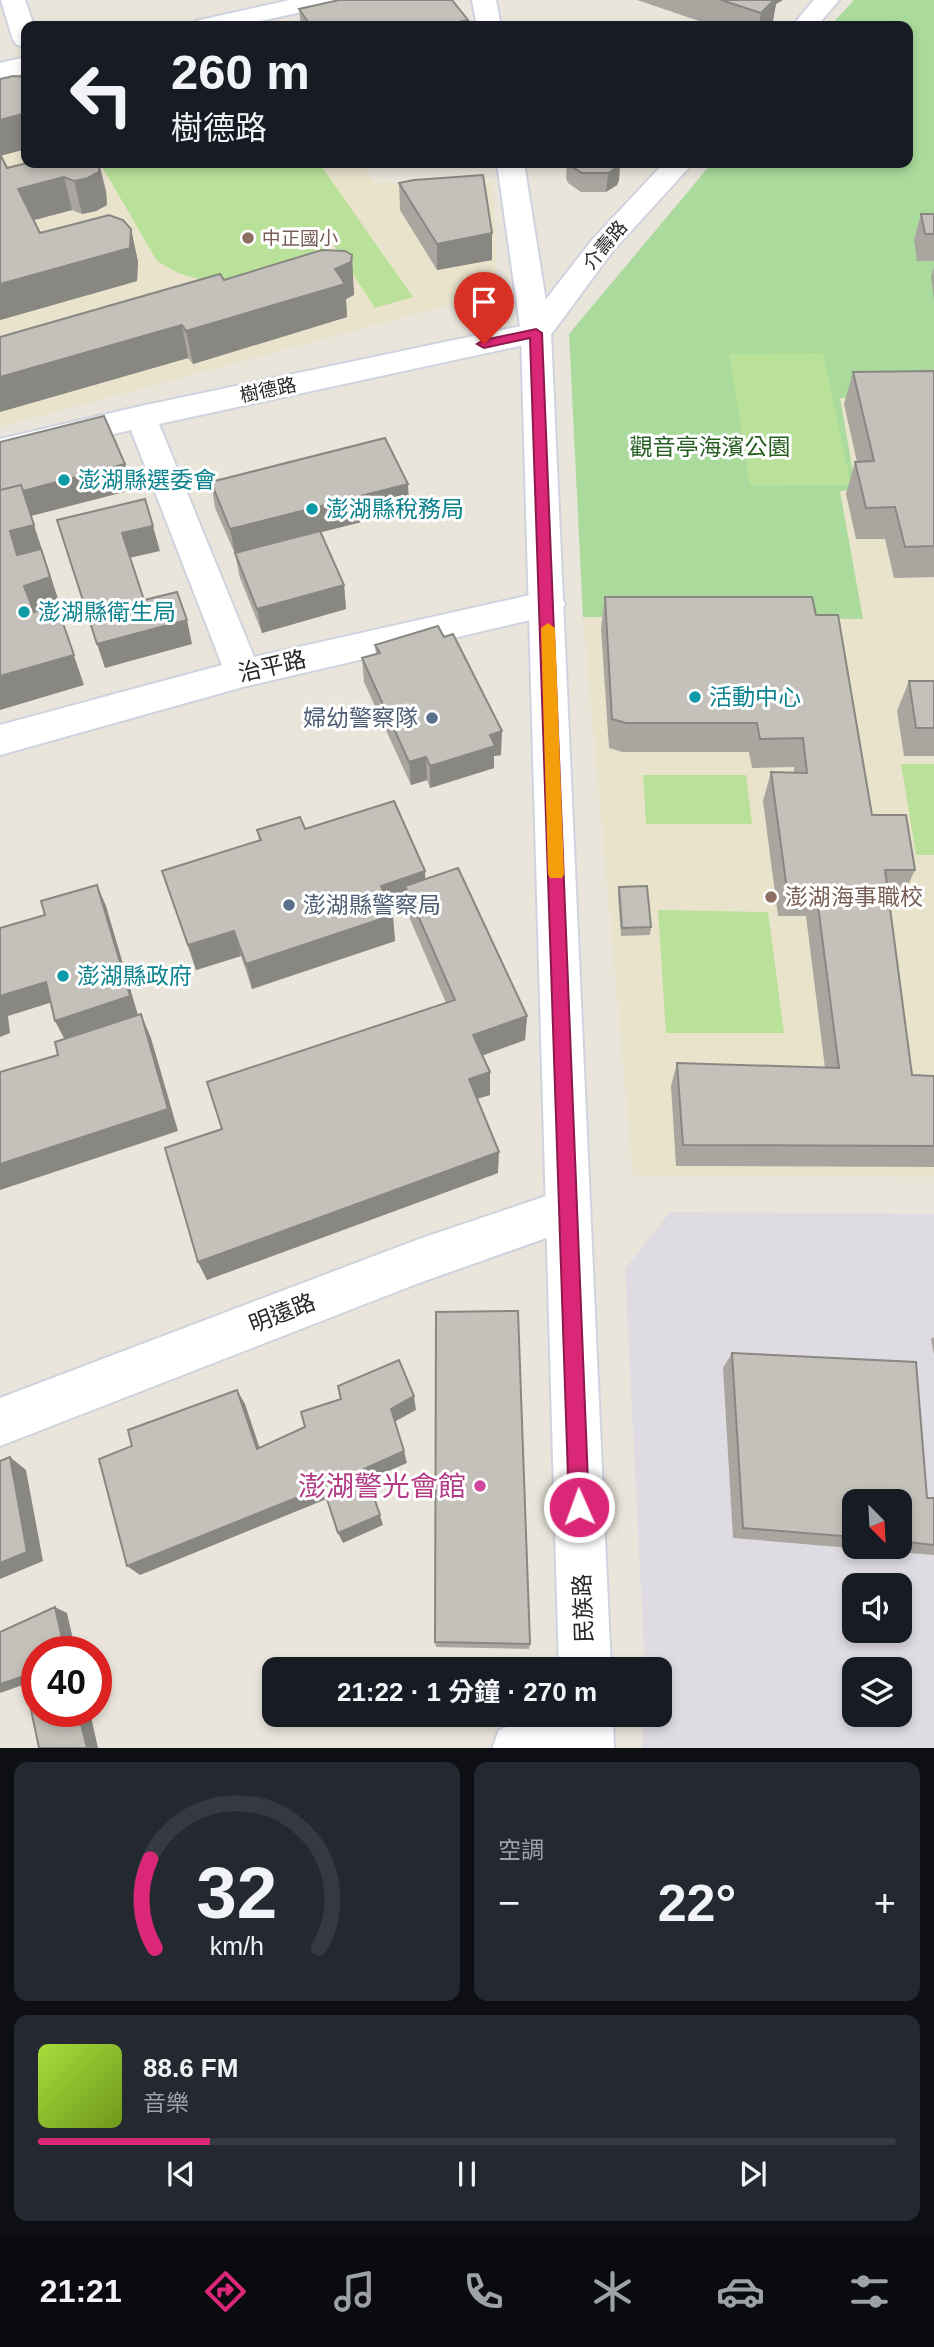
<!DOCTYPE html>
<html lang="zh-TW">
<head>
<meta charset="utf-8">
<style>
  :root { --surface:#171b24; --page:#242831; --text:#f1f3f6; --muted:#9ea1a6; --line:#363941; --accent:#db2777 }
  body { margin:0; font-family:Arial,"Noto Sans TC",sans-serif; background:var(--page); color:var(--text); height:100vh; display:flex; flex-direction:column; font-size:26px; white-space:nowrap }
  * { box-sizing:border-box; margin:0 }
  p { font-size:23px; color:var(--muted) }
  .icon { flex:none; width:38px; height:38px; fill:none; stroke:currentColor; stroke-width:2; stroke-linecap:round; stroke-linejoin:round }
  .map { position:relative; height:1748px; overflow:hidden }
  .panel { display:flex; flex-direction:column; gap:14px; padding:14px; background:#0d0f14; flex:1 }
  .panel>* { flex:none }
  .hud { position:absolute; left:21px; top:21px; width:892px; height:147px; border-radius:14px; box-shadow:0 4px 10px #0003; background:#171b24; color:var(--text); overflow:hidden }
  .needle { width:46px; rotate:156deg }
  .buttons { position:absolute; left:842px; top:1489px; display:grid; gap:14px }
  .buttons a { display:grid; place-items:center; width:70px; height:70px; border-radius:14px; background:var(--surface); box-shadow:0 4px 10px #0003; font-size:35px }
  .speed { position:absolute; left:21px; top:1636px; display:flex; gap:14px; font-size:35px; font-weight:700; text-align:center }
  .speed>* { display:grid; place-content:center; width:91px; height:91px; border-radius:50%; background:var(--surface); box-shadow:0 4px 10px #0003; line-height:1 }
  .speed .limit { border:10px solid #d22; background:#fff; color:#111 }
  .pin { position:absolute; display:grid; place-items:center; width:60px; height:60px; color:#fff; margin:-72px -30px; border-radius:50% 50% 50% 0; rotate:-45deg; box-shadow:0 0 7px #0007 }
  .pin .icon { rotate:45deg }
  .me { position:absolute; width:77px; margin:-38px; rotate:358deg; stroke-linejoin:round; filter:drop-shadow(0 0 5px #0008) }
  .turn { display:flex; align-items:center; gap:24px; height:147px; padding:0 35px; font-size:32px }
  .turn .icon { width:91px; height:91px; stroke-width:2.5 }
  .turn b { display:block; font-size:49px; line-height:60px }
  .big { font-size:52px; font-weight:700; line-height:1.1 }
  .panel .widget { flex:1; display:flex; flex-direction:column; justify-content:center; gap:10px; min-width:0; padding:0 24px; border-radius:14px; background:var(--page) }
  .panel .dial { align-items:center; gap:0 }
  .dial svg { height:182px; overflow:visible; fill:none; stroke:var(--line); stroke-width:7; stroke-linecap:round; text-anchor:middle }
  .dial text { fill:var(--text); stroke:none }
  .song { display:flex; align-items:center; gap:21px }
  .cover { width:84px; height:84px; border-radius:10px; background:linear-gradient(135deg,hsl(80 70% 55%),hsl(80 70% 35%)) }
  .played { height:7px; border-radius:4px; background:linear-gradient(90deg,var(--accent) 20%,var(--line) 20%) }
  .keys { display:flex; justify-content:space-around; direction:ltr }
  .heat { display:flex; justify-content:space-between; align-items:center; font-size:38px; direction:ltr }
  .panel .tiles { flex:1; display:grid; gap:14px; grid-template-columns:1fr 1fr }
  .widget:last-child { grid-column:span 2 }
  .trip { position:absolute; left:262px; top:1657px; width:410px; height:70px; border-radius:14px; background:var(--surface); box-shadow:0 4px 10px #0003; font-weight:700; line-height:70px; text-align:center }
  .tabs { display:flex; height:112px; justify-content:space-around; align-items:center; background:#090b0e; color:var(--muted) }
  .tabs .icon { width:49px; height:49px }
  .tabs .on { color:var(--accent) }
  .tabs b { font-size:32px; color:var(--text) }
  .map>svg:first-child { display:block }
  .industrial { fill:#dedbe2; fill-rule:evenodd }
  .education { fill:#e9e3cc }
  .green { fill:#aadb9c }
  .pitch { fill:#bae199 }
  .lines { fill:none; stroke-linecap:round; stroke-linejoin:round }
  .minor-casing { stroke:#d0d2e0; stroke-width:4 }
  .tertiary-casing { stroke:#d0d2e0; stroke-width:4 }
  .secondary-casing { stroke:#d0d2e0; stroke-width:4 }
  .minor { fill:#fff; fill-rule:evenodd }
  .tertiary { fill:#fff; fill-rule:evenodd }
  .secondary { fill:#fff; fill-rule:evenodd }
  .wall { fill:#a9a6a0; fill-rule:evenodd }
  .shaded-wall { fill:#898782 }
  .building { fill:#c4c1ba; stroke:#898782; stroke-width:2 }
  .route { fill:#db2777; stroke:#8e194d; stroke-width:2 }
  .slow { fill:#f59e0b }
  .education-dot { fill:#8d6e63; stroke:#fff; stroke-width:2.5 }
  .culture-dot { fill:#0f9aa8; stroke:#fff; stroke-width:2.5 }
  .service-dot { fill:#5c6f8a; stroke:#fff; stroke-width:2.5 }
  .hotel-dot { fill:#d1479c; stroke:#fff; stroke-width:2.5 }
  .labels { text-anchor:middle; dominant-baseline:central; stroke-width:6; stroke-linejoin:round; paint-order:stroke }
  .far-education-label { font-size:19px; fill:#785e54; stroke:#fff; text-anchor:start }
  .far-street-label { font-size:19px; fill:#282828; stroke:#fff }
  .park-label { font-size:23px; fill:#265d20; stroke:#fff }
  .culture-label { font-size:23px; fill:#0d838f; stroke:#fff; text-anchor:start }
  .street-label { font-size:23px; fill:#282828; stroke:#fff }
  .service-label { font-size:23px; fill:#4e5e75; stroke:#fff; text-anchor:end }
  .education-label { font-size:23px; fill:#785e54; stroke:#fff; text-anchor:start }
  .near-hotel-label { font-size:28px; fill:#b23c85; stroke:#fff; text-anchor:end }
</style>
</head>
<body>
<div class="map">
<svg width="934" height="1749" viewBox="0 0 934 1749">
  <rect width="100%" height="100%" fill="#e9e5db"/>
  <path class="industrial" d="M670 1212 934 1214V1748H642L644 1715H660V1670L645 1669 625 1269ZM854 1502H900V1547H854ZM854 1586H900V1631H854ZM854 1670H900V1715H854Z"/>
  <path class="education" d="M26 87V163H361L375 183 494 182 497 292 0 427V92Z
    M840 397 934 399V1177L633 1175 583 617 863 619 839 490 856 489Z"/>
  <path class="green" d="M854 0H934V399L840 398 856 489 840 491 863 619 583 617 569 334 712 163H908V26H830Z"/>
  <path class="pitch" d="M100 163H319L413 297 375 308 332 242 323 252 253 283 202 280 178 273 157 261Z
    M823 353 851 485 750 486 729 354Z
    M901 764H934V855H916Z
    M643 775H746L752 824H646Z
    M658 910 768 912 784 1033H666Z"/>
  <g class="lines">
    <defs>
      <path id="minor" d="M814 0H839L817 26H792Z
        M664 163H693L612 252 547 340 159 424 254 657 548 591 560 595 565 604 560 613 243 687 0 755V725L222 665 131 430 0 461V439L141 406 526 325 592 240Z
        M567 1189 583 1195 589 1210 583 1225 419 1283 0 1446V1398L419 1239Z
        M536 1715H611L613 1720 605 1738 582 1749H492L499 1730Z"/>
      <path id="tertiary" d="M472 0H496L501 26H477Z
        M497 163H524L551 333 611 1670H559L521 333Z
        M561 1715H613L614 1749H562Z"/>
      <path id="secondary" d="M1 0H25L34 26H26V47L17 45 13 40Z
        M290 0H336L333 5 238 26H193L196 21Z
        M26 57V73L0 79V63Z"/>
    </defs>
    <use href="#minor" class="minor-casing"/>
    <use href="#tertiary" class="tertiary-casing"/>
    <use href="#secondary" class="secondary-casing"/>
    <use href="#minor" class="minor"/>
    <use href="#tertiary" class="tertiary"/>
    <use href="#secondary" class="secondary"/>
  </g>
  <path class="wall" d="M637 0H783L776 4 772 26H705V23Z
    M299 9 468 20V26H301Z
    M26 77V149L1 155 7 168 27 163 106 191 107 205 96 211 82 214 72 210 33 220 40 233 131 229 138 262 137 281 0 320V79Z
    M567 163H620L619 180 617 185 606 192H581L568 183 566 178Z
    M399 183 492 233V260L437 270 400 210Z
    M921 214H934V261H917L914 240Z
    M934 267V300L931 276Z
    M224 280 354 288V295L346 299 347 317 193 364 188 358 0 412V337Z
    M934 371V577L894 578 885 539H856L846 494 855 462H857L844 404 853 372Z
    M211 482 408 484 409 510 320 532 344 585 346 609 262 633 240 578 235 554 215 508Z
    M605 597 816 615 872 815 915 870 903 896H888L912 1075 934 1076V1167L676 1166 671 1086 677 1063 825 1068 806 916H778L763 801 771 772 794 773V767L752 768 749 752H622L609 748 601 628Z
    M375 645 501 755 494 756V768L430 788 427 780 411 785 364 682 362 658 376 654Z
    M909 681H934V756H904L897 711Z
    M305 829 425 879 527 1016 525 1040 482 1055 490 1095 477 1099 498 1173 207 1280 198 1262 222 1129 446 1003 407 912V905L391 910 395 941 252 989 241 956 196 970 162 871 259 840 257 830Z
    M619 887 651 927 650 935 621 936 618 894Z
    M934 1337V1355L931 1339Z
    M732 1353 927 1498H934V1555L733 1538 723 1368ZM854 1502H900V1547H854Z
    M435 1642 530 1644 529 1649 436 1647Z"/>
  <path class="shaded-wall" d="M747 0H783L776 4 772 26H759L761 13Z
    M468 20V26H439Z
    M26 113V149L0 156V120Z
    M99 163 106 191 107 205 96 211 82 214 74 181Z
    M620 163 619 180 617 185 606 192 608 173Z
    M64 177 72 210 27 222 18 189Z
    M131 229 138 262 137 281 0 320V284Z
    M492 233V260L437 270V244Z
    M352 255 354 295 346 299 347 317 193 364 186 331 335 269Z
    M182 325 188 358 0 412V377Z
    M125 464 132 490 0 524V497Z
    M408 484 409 510 235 554 230 529Z
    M34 525 61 608 35 616 24 586 10 531Z
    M153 526 160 551 129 558 122 533Z
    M344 585 346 609 262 633 257 609Z
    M58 609 84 685 0 710V676Z
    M187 620 192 644 105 668 97 644Z
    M502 731 501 755 494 756V768L430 788V766L490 735Z
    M426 757 427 780 411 785 409 762Z
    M425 871 426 898 405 886 407 905 384 913 381 886Z
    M97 885 106 906 138 1015 65 1040 55 1021Z
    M393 915 395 941 252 989 246 964Z
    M234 931 241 956 196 970 188 945Z
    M46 982 56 1001 8 1016 10 1033 0 1037V996Z
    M141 1014 151 1038 178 1131 0 1190V1164Z
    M527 1016 525 1040 473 1059V1035Z
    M490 1072V1095L469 1101V1079Z
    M499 1152 498 1173 207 1280 198 1262Z
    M237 1390 245 1404 264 1461 257 1449Z
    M414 1396 416 1410 394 1422 391 1409Z
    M404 1451 407 1463 368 1480 364 1469Z
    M10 1457 26 1470 43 1561 0 1579V1563Z
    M323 1487 329 1498 140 1575 127 1566Z
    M380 1515 383 1525 343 1543 338 1533Z
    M55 1607 67 1613 76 1652H65Z
    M24 1676 37 1680 0 1693V1684Z
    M78 1712H90L98 1748H87Z"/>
  <path class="building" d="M339 0H452L468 20 439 26H311L299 9Z
    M721 0H774L761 13Z
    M13 76 26 77V113L0 120V79Z
    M0 154 7 168 27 163H99V172L88 178 74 181 64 177 18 189 40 233 109 215 123 220 131 229 130 248 0 284Z
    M569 163H620L619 166 608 173H582L569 165Z
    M483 175 492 233 437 244 399 183 414 180Z
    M921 214H934V234H925Z
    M322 250 345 251 352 255 351 262 335 269 345 284 186 331 182 325 0 377V337L220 274 224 280Z
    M934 371V546L905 547 895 507 866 508 855 462 874 461 853 372Z
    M104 416 125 464 23 491 21 485 0 490V442Z
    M385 438 408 484 230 529 211 482Z
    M21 485 34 525 10 531 17 555 41 549 50 577 24 586 34 612 57 606 74 655 0 676V490Z
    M145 499 153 526 122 533 144 600 177 592 187 620 97 644 57 520Z
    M320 531 344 585 257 609 235 553Z
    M605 597H812L816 615H838L872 815H906L915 870H885L912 1075 934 1076V1146L683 1145 677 1063 839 1068 816 890H787L771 772 807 773 803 738 760 739 757 723H626L612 719Z
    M438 626 444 637 453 634 502 731 490 735 495 746 430 766 426 757 409 762 362 658 380 653 375 645Z
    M909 681H934V728H916Z
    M394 801 425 871 381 886 393 915 246 964 234 931 188 945 162 871 261 840 257 830 300 817 305 829Z
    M458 868 527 1016 473 1035 490 1072 469 1079 499 1152 198 1262 165 1148 222 1129 207 1082 455 1000 405 886Z
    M97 885 130 996 55 1021 46 982 0 996V928L45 915 41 901Z
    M647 886 651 927 622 928 619 887Z
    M141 1014 168 1109 0 1164V1072L58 1055 55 1042Z
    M518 1311 530 1644 435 1642 436 1312Z
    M732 1353 916 1362 927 1498H934V1545L900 1541V1502H854V1537L743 1528Z
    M399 1360 414 1396 391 1409 404 1451 364 1469 380 1515 338 1533 323 1487 127 1566 99 1459 132 1446 128 1430 237 1390 257 1449 305 1427 301 1412 341 1399 338 1386Z
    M10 1457 27 1552 0 1563V1461Z
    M55 1607 65 1652H37V1712H78L87 1748H39L24 1676 0 1684V1632Z"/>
  <path class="route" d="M536 329 542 333 589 1507 586 1514 579 1517 572 1514 569 1507 530 338 484 348 477 344 484 340Z"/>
  <path class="slow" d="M548 623 555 628 564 874 562 878H550L548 874 541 628Z"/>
  <g class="education-dot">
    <circle cx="248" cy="238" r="7"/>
    <circle cx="771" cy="897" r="7"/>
  </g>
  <g class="culture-dot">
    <circle cx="64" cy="480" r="7"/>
    <circle cx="312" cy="509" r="7"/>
    <circle cx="24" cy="612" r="7"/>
    <circle cx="695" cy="697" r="7"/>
    <circle cx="63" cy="976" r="7"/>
  </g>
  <g class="service-dot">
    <circle cx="432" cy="718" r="7"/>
    <circle cx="289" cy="905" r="7"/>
  </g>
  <circle class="hotel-dot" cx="480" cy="1486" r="7"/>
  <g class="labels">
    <g class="far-education-label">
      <text x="262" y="238">中正國小</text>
    </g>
    <g class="far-street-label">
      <text transform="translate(605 245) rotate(-50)">介壽路</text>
      <text transform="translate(268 390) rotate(-12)">樹德路</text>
    </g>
    <g class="park-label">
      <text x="710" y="447">觀音亭海濱公園</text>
    </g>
    <g class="culture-label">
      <text x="78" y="480">澎湖縣選委會</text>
      <text x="326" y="509">澎湖縣稅務局</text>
      <text x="38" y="612">澎湖縣衛生局</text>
      <text x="709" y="697">活動中心</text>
      <text x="77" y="976">澎湖縣政府</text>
    </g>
    <g class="street-label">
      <text transform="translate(272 666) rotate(-13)">治平路</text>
      <text transform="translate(282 1313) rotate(-21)">明遠路</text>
      <text transform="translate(583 1608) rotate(-92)">民族路</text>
    </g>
    <g class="service-label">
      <text x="418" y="718">婦幼警察隊</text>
      <text x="303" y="905" text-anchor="start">澎湖縣警察局</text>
    </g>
    <g class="education-label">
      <text x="785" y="897">澎湖海事職校</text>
    </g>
    <g class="near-hotel-label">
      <text x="466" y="1486">澎湖警光會館</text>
    </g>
  </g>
</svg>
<div class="buttons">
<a><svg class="needle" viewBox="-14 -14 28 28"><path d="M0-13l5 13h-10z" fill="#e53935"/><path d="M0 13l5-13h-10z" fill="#9ea1a6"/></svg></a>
<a><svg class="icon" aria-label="sound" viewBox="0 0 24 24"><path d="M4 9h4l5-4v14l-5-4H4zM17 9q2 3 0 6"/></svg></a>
<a><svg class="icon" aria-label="layers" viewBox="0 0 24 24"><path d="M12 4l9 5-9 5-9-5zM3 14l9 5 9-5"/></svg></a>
</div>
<div class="speed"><div class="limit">40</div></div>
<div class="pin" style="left:484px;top:344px;background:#d93025"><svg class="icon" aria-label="arrive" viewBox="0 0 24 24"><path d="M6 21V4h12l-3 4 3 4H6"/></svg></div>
<svg class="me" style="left:579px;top:1507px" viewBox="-20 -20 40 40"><circle r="17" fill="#db2777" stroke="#fff" stroke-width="3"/><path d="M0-11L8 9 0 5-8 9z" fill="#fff"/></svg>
<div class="trip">21:22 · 1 分鐘 · 270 m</div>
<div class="hud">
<div class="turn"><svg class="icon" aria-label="left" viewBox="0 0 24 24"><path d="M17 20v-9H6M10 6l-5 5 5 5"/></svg><div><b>260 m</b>樹德路</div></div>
</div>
</div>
<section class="panel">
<div class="tiles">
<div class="widget dial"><svg viewBox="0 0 100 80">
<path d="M14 69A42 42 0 1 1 86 69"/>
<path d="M14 69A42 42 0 0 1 12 30" stroke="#db2777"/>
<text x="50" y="56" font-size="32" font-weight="700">32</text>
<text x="50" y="72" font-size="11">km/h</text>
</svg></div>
<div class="widget"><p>空調</p>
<div class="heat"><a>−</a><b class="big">22°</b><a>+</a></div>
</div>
<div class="widget">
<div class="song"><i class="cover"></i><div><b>88.6 FM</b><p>音樂</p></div></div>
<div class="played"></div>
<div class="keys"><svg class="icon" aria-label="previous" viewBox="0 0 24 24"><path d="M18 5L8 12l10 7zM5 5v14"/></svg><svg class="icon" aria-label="pause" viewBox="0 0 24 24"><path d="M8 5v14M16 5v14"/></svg><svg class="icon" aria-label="next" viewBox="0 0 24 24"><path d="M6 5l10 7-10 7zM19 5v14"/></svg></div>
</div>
</div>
</section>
<nav class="tabs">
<b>21:21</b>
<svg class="icon on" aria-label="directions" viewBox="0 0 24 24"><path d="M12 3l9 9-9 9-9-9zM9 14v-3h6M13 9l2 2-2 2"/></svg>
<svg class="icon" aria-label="music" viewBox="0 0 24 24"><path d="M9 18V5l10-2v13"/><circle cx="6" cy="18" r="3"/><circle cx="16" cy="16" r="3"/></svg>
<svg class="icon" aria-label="phone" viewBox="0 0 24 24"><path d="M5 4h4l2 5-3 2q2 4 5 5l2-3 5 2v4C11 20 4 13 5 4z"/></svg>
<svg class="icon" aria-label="climate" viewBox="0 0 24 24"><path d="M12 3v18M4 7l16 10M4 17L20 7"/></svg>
<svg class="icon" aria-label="car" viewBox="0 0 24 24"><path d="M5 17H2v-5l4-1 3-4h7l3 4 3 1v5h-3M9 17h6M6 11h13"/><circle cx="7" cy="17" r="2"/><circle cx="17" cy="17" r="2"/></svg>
<svg class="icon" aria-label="filters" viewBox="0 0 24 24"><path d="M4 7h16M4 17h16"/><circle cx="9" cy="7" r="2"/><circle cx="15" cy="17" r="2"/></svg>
</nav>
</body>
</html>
